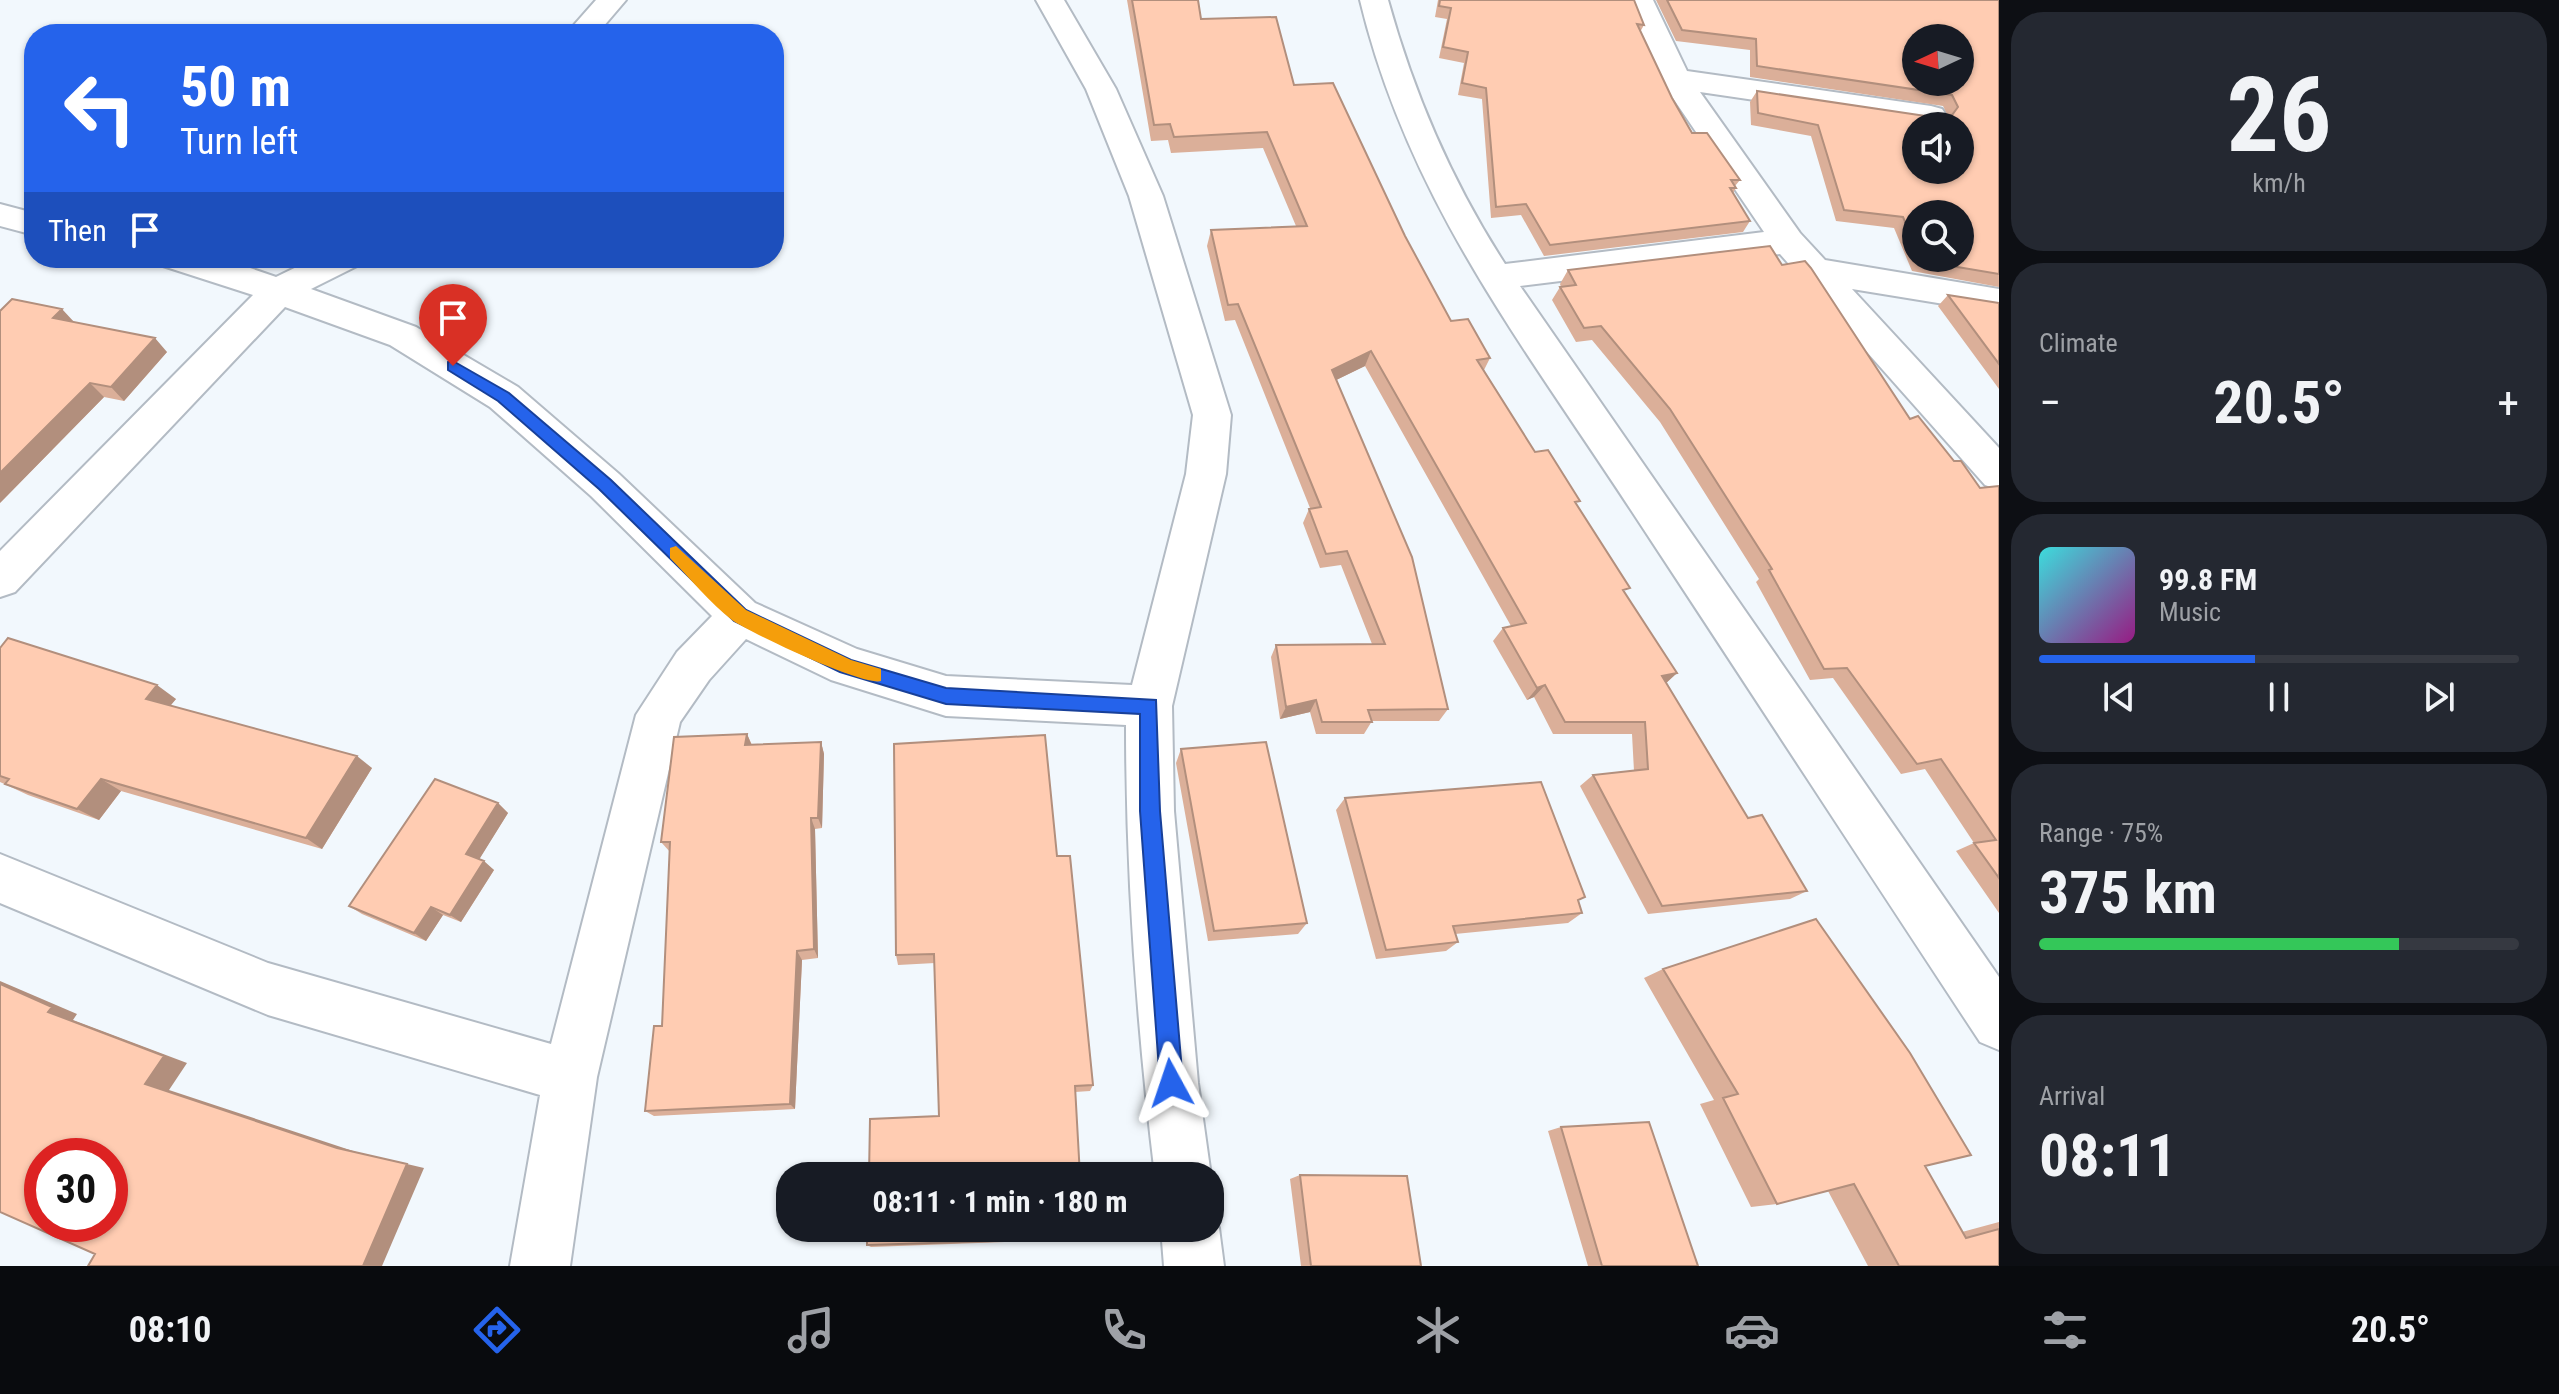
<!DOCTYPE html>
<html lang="en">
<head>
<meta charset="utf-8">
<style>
  :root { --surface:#171b24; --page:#242831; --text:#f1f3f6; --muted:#9ea1a6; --line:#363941; --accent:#2563eb }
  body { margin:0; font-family:"Roboto Condensed",sans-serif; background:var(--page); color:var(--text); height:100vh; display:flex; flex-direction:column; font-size:30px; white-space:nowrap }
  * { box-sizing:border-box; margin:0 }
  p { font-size:26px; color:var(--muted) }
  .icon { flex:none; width:44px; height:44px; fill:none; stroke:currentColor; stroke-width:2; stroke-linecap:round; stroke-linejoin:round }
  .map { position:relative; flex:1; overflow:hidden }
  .sheet { display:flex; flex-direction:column; gap:12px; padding:12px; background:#0d0f14; width:560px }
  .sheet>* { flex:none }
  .hud { position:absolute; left:24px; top:24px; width:760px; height:244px; border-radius:32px; box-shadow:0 2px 6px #0004; background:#2563eb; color:#fff; overflow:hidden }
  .needle { width:52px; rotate:266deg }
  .controls { position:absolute; left:1902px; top:24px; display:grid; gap:16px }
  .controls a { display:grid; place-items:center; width:72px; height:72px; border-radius:50%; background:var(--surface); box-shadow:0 2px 6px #0004; font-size:40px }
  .speed { position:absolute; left:24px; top:1138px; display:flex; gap:16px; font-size:40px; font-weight:700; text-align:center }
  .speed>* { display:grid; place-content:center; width:104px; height:104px; border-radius:50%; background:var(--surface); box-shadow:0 2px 6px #0004; line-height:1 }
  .speed .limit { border:12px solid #d22; background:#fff; color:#111 }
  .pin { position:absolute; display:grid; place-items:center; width:68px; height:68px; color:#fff; margin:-82px -34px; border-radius:50% 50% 50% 0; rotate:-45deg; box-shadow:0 0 8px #0007 }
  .pin .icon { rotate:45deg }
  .me { position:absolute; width:88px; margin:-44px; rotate:355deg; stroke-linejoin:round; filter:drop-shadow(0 0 6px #0008) }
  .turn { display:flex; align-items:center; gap:28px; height:168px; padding:0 24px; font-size:36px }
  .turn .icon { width:104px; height:104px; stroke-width:2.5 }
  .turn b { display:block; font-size:56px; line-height:68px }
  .then { display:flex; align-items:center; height:76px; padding:0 24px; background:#0003; gap:16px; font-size:30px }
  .big { font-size:60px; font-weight:700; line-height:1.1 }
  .sheet .card { flex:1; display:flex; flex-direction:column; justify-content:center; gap:12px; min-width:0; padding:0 28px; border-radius:32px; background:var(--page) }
  .sheet .dial { align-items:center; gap:0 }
  .dial b { font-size:104px; line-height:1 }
  .song { display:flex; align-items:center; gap:24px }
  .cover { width:96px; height:96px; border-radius:12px; background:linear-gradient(135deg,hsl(180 70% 55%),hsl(310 70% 35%)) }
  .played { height:8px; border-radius:4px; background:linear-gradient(90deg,var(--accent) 45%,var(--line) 45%) }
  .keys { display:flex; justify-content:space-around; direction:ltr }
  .heat { display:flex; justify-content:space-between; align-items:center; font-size:44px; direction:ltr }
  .charge { height:12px; border-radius:6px; background:linear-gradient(90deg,#34c759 75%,var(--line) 0) }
  .trip { position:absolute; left:776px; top:1162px; width:448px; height:80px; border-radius:32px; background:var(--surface); box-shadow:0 2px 6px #0004; font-weight:700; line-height:80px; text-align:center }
  .dock { display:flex; height:128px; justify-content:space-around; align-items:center; background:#090b0e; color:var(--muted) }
  .dock .icon { width:56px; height:56px }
  .dock .current { color:var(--accent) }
  .dock b { font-size:36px; color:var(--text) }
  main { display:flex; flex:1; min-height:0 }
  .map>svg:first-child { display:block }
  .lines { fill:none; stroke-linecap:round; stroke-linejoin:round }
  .minor-casing { stroke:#b3bbc4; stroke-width:4 }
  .minor { fill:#fff; fill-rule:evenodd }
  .wall { fill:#dbaf99; fill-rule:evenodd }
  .shaded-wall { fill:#b28f7d }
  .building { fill:#ffccb2; stroke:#b28f7d; stroke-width:2; fill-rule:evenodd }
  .route { fill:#2563eb; stroke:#184099; stroke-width:2 }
  .slow { fill:#f59e0b }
</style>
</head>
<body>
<main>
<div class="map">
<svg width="1999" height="1266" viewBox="0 0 1999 1266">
  <rect width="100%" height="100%" fill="#f2f8fd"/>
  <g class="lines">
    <defs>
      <path id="minor" d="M596 0H626L597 34H566Z
        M1036 0H1064L1116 89 1163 196 1231 415 1226 474 1172 706 1174 811 1198 1083 1211 1176 1210 1180V1176H1155C1137 1027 1126 875 1126 725L946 716 831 680 746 639 709 680 680 722 597 1077 570 1266H510L540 1095 268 1015 0 903V854L268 963 551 1044 636 715 677 652 712 616 591 496 490 407 390 345 285 307 15 592 0 597V551L253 295 163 266 157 258H221L276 277 315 258H363L357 266 311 289 416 327 518 387 619 474 755 603 857 649 946 676 1132 685 1186 474 1193 415 1129 196 1086 89Z
        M1360 0H1388C1414 94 1452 182 1505 264L1764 232 1660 79 1625 0H1653L1687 71 1931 106 1942 109 1947 116 1942 123 1931 126 1700 92 1800 233 1825 260 1999 289V307L1987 311 1852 289 1999 448V490L1985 485 1780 254 1520 286 1999 977V1050L1980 1042C1863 865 1748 687 1631 510 1521 342 1408 199 1360 0Z
        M0 204 34 213V235L0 226Z
        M1211 1207 1219 1228 1224 1266H1164L1161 1228H1210Z"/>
    </defs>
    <use href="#minor" class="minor-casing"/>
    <use href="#minor" class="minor"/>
  </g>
  <path class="wall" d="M1127 0H1198L1201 19 1294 85 1405 236 1451 321 1490 358 1484 370 1535 452 1577 505 1625 594 1677 673 1666 683 1748 818 1807 891 1790 899 1648 914 1580 786 1593 775 1634 771 1632 734H1553L1534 697 1527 700 1493 641 1503 628 1511 626 1365 366 1336 380 1448 709 1439 721H1372L1364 734H1316L1310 712 1280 719 1271 657 1276 645 1372 644 1341 565 1320 568 1303 523 1309 509 1310 508 1235 320 1225 321 1207 246 1211 230 1296 226 1263 148 1171 153 1168 140 1151 141Z
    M1438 0H1634L1644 25 1640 32 1672 98 1692 133 1740 180 1735 186 1736 188 1733 193 1750 221 1743 232 1544 256 1521 215 1491 218 1482 99 1458 95 1464 63 1439 58 1447 19 1435 17Z
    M1656 0H1999V287L1912 271 1894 228 1836 221 1811 136 1751 125 1750 102 1757 91 1939 118 1948 116 1943 106 1750 77V50L1676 41ZM1916 214 1960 258H1916Z
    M1782 265 1910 419 1980 488 1999 486V913L1956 851 1974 843 1925 769 1901 774 1833 678 1810 680 1756 582 1759 579 1660 422 1592 340 1576 342 1552 300 1560 287H1561L1560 284 1568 270Z
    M1948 295 1999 303V389L1938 306Z
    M74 322 167 352 124 401 104 397 0 503Z
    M0 648 176 699 170 706 372 768 322 849 121 791 99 820 28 795 0 782Z
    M747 734 752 745 821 742 824 754 822 828 815 829 818 958 802 960 795 1109 654 1116 645 1111 662 1026 670 852 661 842Z
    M1181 749 1307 923 1298 934 1208 941 1176 763Z
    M1345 798 1578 901 1582 913 1568 923 1455 934 1458 942 1446 951 1376 959 1336 810Z
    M498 803 508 813 479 859 494 870 461 922 443 915 426 941 362 914 349 906Z
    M1057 856 1093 1085 1090 1091 1075 1092 939 1116 935 963 898 965 896 955Z
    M1663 969 1925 1166 1962 1232 1999 1222V1266H1868L1828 1191 1777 1204 1751 1207 1700 1104 1714 1100 1644 978Z
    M1561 1127 1698 1266H1588L1548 1131Z
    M1300 1175 1421 1266H1301L1290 1179Z
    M1084 1238 1081 1239 871 1247 867 1245Z"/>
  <path class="shaded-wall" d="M62 309 75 323 53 318Z
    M155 338 167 352 124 401 111 387Z
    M1371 351 1365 366 1326 385 1332 370Z
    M90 383 104 397 0 503V473Z
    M1677 673 1664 685 1662 676Z
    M157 685 176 699 165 712 146 699Z
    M1545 685 1534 697 1527 700 1537 688Z
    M1316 700 1310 712 1280 719 1286 707Z
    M747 734 752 746 745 745Z
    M821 742 824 754 822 828 818 818Z
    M357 756 372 768 322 849 306 838Z
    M101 779 121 791 99 820 77 809Z
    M498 803 508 813 477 863 466 854Z
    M811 818 815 829 818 958 814 949Z
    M484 861 494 870 461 922 450 915Z
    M431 907 443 915 426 941 414 933Z
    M797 951 802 960 795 1109 790 1104Z
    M0 981 77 1014 73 1020 187 1063 169 1090 356 1152 337 1148 145 1084 48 1012 0 984Z
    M407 1164 424 1168 382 1266H363Z"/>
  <path class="building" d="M1132 0H1198L1201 19 1276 17 1294 85 1333 83 1405 236 1451 321 1468 319 1490 358 1477 360 1535 452 1548 450 1580 501 1575 502 1630 588 1623 590 1677 673 1662 676 1748 818 1762 815 1807 891 1662 906 1593 775 1648 769 1645 722H1565L1545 685 1537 688 1503 628 1526 623 1371 351 1332 370 1412 557 1448 709 1368 710 1372 722H1322L1316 700 1286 707 1276 645 1385 644 1347 551 1326 554 1309 509 1321 507 1238 304 1228 305 1211 230 1307 226 1267 132 1174 137 1170 124 1154 125Z
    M1440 0H1634L1644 25 1637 24 1672 98 1692 133H1707L1740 180H1731L1736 188H1730L1750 221 1550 245 1526 204 1496 207 1486 88 1462 83 1468 52 1443 47 1451 8 1439 6Z
    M1667 0H1999V274L1922 261 1921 258H1960V214H1916V247L1903 217 1844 210 1818 125 1758 113 1757 91 1939 118 1952 115 1958 107 1952 95 1757 66 1756 39 1682 30ZM1916 38H1960V82H1916ZM1916 126H1960V170H1916Z
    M1770 246 1782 265 1805 261 1811 268 1910 419 1918 416 1954 461H1961L1980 488 1999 486V878L1974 843 1996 840 1941 759 1917 764 1847 668 1824 669 1769 570 1772 569 1670 409 1601 326 1584 328 1560 287 1576 285 1568 270Z
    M1948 295 1999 303V364Z
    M12 299 62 309 53 318 155 338 111 387 90 383 0 473V311Z
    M8 638 157 685 146 699 357 756 306 838 101 779 77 809 5 784 9 779 0 776V648Z
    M747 734 745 745 821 742 818 818H811L814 949 797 951 790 1104 645 1111 654 1026H662L670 842H661L674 737Z
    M1045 735 1057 856H1070L1093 1085 1075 1086 1080 1176H869L870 1119 939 1116 934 954 896 955 894 744Z
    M1266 742 1307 923 1214 931 1181 749Z
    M435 779 498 803 466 854 484 861 450 915 431 907 414 933 349 906Z
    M1541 782 1585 897 1578 900 1582 913 1453 926 1458 942 1386 950 1345 798Z
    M1816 919 1910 1053 1971 1155 1925 1166 1966 1238 1999 1229V1266H1899L1854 1184 1777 1204 1723 1098 1738 1094 1663 969Z
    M0 984 52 1007 48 1012 164 1056 145 1084 337 1148 407 1164 363 1266H88L95 1254 0 1212ZM42 1156H110V1224H42Z
    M1649 1122 1698 1266H1602L1561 1127Z
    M1300 1175 1407 1176 1421 1266H1311Z
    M867 1228H1084V1238L867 1245Z"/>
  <path class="route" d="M453 361 509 393 611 480 746 610 851 660 946 688 1156 700 1160 811 1183 1083 1179 1091 1171 1095 1163 1091 1160 1083 1140 811V714L946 704 840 672 734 621 599 489 498 401 448 370V362Z"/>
  <path class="slow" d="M676 546 746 610 851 660 881 669V681C865 687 750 633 732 620 710 603 690 578 670 558V548Z"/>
</svg>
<div class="controls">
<a><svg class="needle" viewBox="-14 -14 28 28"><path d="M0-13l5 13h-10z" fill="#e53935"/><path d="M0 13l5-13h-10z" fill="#9ea1a6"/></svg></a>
<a><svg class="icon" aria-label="sound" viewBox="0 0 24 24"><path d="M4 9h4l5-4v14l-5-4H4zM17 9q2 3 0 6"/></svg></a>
<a><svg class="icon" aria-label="search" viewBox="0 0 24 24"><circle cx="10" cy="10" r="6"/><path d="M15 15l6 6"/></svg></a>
</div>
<div class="speed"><div class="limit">30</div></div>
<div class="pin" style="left:453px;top:366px;background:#d93025"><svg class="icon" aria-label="arrive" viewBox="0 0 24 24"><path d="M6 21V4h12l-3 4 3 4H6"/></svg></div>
<svg class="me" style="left:1171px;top:1083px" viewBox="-20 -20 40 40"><path d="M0-17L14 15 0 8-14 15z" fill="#2563eb" stroke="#fff" stroke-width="4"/></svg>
<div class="trip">08:11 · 1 min · 180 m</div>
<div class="hud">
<div class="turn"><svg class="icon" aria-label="left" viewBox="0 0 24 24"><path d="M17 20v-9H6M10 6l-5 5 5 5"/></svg><div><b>50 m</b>Turn left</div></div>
<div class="then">Then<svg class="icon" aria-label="arrive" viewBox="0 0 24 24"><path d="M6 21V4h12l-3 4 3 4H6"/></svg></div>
</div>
</div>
<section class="sheet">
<div class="card dial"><b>26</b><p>km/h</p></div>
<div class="card"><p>Climate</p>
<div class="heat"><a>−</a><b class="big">20.5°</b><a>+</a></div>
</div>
<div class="card">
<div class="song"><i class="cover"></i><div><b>99.8 FM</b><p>Music</p></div></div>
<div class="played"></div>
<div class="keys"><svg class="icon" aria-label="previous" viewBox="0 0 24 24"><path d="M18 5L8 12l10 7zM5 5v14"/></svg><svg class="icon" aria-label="pause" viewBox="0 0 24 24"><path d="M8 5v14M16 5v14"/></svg><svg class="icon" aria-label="next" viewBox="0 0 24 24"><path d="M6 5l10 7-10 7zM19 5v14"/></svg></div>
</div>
<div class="card"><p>Range · 75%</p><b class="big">375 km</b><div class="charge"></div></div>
<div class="card"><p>Arrival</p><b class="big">08:11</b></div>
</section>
</main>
<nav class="dock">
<b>08:10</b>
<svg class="icon current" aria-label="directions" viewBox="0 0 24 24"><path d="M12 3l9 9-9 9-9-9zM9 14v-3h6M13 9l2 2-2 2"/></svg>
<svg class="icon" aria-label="music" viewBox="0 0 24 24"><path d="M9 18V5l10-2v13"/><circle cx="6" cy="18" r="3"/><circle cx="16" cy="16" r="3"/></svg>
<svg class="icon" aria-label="phone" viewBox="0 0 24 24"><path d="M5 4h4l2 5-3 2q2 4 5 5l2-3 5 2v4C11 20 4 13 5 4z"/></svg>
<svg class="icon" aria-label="climate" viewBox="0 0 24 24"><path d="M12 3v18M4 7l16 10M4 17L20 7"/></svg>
<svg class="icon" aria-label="car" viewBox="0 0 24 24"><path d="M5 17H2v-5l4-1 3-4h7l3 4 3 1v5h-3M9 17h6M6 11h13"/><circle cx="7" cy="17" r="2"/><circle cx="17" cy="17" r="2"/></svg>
<svg class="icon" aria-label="filters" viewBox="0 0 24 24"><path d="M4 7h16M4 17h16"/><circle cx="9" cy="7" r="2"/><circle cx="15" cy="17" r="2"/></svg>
<b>20.5°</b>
</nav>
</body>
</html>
